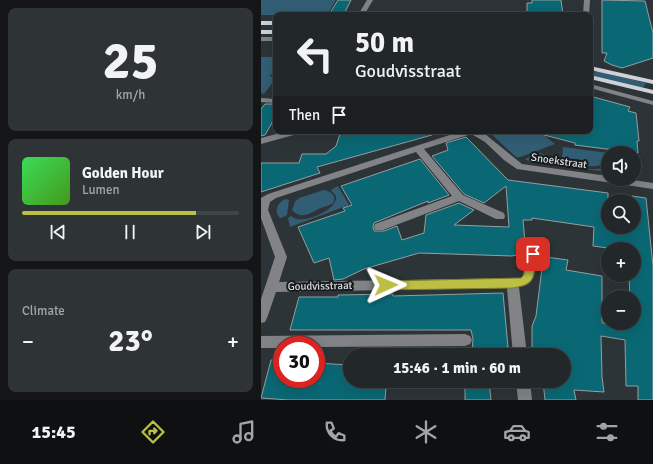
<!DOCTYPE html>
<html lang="en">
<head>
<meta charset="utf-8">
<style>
  :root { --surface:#22272a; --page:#2e3336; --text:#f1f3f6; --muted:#a2a5a8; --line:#3f4447; --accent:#bdbf43 }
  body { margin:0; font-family:Signika,sans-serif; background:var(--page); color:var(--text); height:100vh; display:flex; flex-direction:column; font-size:15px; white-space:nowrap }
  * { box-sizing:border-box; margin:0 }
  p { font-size:13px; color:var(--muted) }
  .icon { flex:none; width:22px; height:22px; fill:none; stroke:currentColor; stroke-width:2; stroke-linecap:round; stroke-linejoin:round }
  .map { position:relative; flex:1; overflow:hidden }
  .details { display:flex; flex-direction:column; gap:8px; padding:8px; background:#131517; width:261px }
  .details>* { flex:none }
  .banner { position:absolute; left:12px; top:12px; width:320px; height:122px; border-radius:8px; box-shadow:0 4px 16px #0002,0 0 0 1px var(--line); background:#22272a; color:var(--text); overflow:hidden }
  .tools { position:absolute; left:340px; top:146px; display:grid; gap:8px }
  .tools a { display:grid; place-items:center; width:40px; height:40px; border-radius:50%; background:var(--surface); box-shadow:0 4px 16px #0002,0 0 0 1px var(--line); font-size:20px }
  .speed { position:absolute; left:12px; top:336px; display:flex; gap:8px; font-size:20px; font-weight:700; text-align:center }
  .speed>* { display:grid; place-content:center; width:52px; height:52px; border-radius:50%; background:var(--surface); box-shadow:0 4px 16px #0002,0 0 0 1px var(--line); line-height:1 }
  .speed .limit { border:6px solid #d22; background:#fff; color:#111 }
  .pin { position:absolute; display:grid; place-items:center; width:34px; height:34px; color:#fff; margin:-17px; border-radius:8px; box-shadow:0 2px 6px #0006 }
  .me { position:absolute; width:44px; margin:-22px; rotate:89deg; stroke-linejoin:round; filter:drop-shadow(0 0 3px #0008) }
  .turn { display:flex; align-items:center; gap:14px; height:84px; padding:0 16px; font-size:18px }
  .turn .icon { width:52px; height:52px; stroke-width:2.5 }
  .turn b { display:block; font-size:28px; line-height:34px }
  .then { display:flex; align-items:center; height:38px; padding:0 16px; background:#0003; gap:8px; font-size:15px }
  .big { font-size:30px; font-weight:700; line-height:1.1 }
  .details .widget { flex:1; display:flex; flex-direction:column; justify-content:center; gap:6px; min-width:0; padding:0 14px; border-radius:8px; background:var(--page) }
  .details .dial { align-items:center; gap:0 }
  .dial b { font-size:52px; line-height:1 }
  .song { display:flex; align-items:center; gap:12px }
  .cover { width:48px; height:48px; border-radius:6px; background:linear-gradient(135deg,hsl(130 70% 55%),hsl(100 70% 35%)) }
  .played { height:4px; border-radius:2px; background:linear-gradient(90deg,var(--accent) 80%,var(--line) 80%) }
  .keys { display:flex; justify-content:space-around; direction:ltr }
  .heat { display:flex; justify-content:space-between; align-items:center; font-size:22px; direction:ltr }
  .trip { position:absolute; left:82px; top:348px; width:228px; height:40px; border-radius:20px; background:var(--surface); box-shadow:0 4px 16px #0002,0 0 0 1px var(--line); font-weight:700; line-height:40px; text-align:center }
  .tab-bar { display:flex; height:64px; justify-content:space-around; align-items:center; background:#0e1011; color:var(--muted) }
  .tab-bar .icon { width:28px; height:28px }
  .tab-bar .on { color:var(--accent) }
  .tab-bar b { font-size:18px; color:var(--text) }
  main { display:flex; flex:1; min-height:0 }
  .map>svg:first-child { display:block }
  .green { fill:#325e75 }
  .building { fill:#0a6874; stroke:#949ea0 }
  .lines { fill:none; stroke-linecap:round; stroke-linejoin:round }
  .minor { fill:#818386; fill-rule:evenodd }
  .major { fill:#cfd3d9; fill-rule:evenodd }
  .route { fill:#bdbf43; stroke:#7b7c2c }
  .labels { text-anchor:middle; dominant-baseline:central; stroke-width:4; stroke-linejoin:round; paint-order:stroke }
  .street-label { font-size:11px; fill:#d9dddf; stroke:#181b1d }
</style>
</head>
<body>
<main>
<section class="details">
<div class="widget dial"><b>25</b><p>km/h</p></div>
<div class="widget">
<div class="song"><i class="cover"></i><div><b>Golden Hour</b><p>Lumen</p></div></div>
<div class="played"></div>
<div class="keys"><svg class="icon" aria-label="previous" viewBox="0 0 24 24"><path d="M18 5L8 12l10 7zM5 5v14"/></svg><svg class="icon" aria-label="pause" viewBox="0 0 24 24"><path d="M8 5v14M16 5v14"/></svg><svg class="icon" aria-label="next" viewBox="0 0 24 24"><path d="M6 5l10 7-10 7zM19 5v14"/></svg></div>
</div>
<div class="widget"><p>Climate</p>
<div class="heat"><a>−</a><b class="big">23°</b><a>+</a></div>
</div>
</section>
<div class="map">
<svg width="392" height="400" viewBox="0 0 392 400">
  <rect width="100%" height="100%" fill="#2d3438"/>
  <path class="green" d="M0 0H75L66 15H79H0Z
    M0 57H15V69L9 76 11 77 15 72V78L3 94 0 93Z
    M335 71 385 83 382 88 331 76Z
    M236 131H278L294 144 259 157H255L229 133Z
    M302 147 347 153V164L342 162 340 165C332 168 323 166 318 159H301Z
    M280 153 292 160 316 161C321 170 337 172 345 165L347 166V172L269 162 264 159Z
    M77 186 88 205 29 227 27 218 30 216C32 217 34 219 36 219 47 222 77 209 75 196L70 190Z
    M63 190C70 192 76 195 72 203 68 206 64 206 60 208 50 212 41 221 31 210L34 202 38 198Z
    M24 199 28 200 26 215 20 218 18 217C13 209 17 203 24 199Z"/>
  <path class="building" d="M77 0H90L83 14 69 13Z
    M271 0H300L302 15H266V3H271Z
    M341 0 384 1 392 33V58L361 68 351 65 343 61 346 53H341Z
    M329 96 369 107 367 111 375 113 378 141H376L377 153 314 145V143L283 135 284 131H329Z
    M4 104H15V116L4 135 0 136V109Z
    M80 131H170L171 135 56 167 59 173 0 192V163H38L41 154H65L75 146Z
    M205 137 247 180 347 193V227H374L373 201H371V196L385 198 392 266V400H377V386H365L364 340 340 336 341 377 343 392 313 390 315 400H284L282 381H303V355H271V326L275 316 281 268 285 257 307 260 305 270 341 276V323H373V297H369L368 275H373V249H355L332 246 333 227 271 218V220H262L265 253 251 256 158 253 103 269 82 279 73 280 68 258 53 263 37 227 84 211 82 208 91 205 80 186 159 159 188 195 167 203V201L113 223 112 227 113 231H123L136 226 141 240 163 233 165 215 198 203 213 210 193 225 248 227 245 186 223 203 203 194 171 156 187 150 185 143Z
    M242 293 247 347H245L246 355H211L212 339 210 330H29L38 297H77V295L132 294V296Z
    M10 360H21V379H55V363L89 365V381H123L122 387H125L124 400H28L0 398Z
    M204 381H228L230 400H204Z"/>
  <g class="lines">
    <path class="minor" d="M106 0H112L103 15H97Z
      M323 0H329L328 15H322Z
      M0 37H15V41H0Z
      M329 84 392 101V105L329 88Z
      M0 98 15 99V103L0 102Z
      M27 131H41L40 133 0 144V138Z
      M201 131H217L224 134 261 164 347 176V179H365L392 183V189L256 169 243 160 224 142 212 135H207L163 149 202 195 243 213 244 216 243 219H235L198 201 122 230H114L113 227 114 224 191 196 155 152 15 198 9 202 7 210 26 257 18 282 260 278 262 275 266 254 268 251 272 250 276 251 278 254C273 268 277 285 258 287L266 355H252L246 288 15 292 6 318 4 322 0 323V299L14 257 0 218V198L7 194Z
      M204 334 209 336 211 340 209 344 204 346 55 347V345H21V348H0V336Z
      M255 381H269L271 400H257Z"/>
    <path class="major" d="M0 21H15V25H0Z
      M0 30H15V34H0Z
      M329 66 392 80V84L329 70Z
      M329 75 392 90V94L329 79Z"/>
  </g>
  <path class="route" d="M272 250 278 254C268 273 281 283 252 288L125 290 121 289 119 285 121 282 125 281 260 278 263 275 264 260 269 251Z"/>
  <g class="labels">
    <g class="street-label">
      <text transform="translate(298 161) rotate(8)">Snoekstraat</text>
      <text transform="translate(59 286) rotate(-1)">Goudvisstraat</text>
    </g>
  </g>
</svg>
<div class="tools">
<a><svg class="icon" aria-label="sound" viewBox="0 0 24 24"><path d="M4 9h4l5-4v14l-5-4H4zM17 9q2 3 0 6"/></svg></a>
<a><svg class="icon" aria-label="search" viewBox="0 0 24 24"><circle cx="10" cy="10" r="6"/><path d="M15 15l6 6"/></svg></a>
<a>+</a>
<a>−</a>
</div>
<div class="speed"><div class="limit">30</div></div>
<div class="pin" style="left:272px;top:254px;background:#d93025"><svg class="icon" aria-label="arrive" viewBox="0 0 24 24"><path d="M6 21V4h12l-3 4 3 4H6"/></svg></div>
<svg class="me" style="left:125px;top:285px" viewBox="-20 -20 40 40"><path d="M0-17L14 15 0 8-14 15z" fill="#bdbf43" stroke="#fff" stroke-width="4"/></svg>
<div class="trip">15:46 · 1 min · 60 m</div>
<div class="banner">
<div class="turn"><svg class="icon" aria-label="left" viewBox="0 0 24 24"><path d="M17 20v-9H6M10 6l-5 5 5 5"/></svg><div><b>50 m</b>Goudvisstraat</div></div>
<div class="then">Then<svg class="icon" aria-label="arrive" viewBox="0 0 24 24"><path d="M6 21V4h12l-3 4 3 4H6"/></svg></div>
</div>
</div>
</main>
<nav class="tab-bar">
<b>15:45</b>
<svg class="icon on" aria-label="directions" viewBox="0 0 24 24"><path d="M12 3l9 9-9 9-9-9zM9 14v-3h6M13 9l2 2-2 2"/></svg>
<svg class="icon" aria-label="music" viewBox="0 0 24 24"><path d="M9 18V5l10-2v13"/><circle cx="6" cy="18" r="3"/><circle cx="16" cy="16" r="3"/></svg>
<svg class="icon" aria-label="phone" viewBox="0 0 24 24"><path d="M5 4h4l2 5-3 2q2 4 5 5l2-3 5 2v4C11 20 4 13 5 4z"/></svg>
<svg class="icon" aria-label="climate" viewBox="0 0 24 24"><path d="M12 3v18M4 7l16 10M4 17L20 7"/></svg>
<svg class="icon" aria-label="car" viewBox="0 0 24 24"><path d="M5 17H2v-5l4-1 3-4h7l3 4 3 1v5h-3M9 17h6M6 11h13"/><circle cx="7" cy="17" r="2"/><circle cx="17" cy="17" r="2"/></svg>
<svg class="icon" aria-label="filters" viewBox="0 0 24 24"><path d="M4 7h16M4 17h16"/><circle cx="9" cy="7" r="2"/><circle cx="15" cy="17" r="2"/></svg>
</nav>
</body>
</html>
